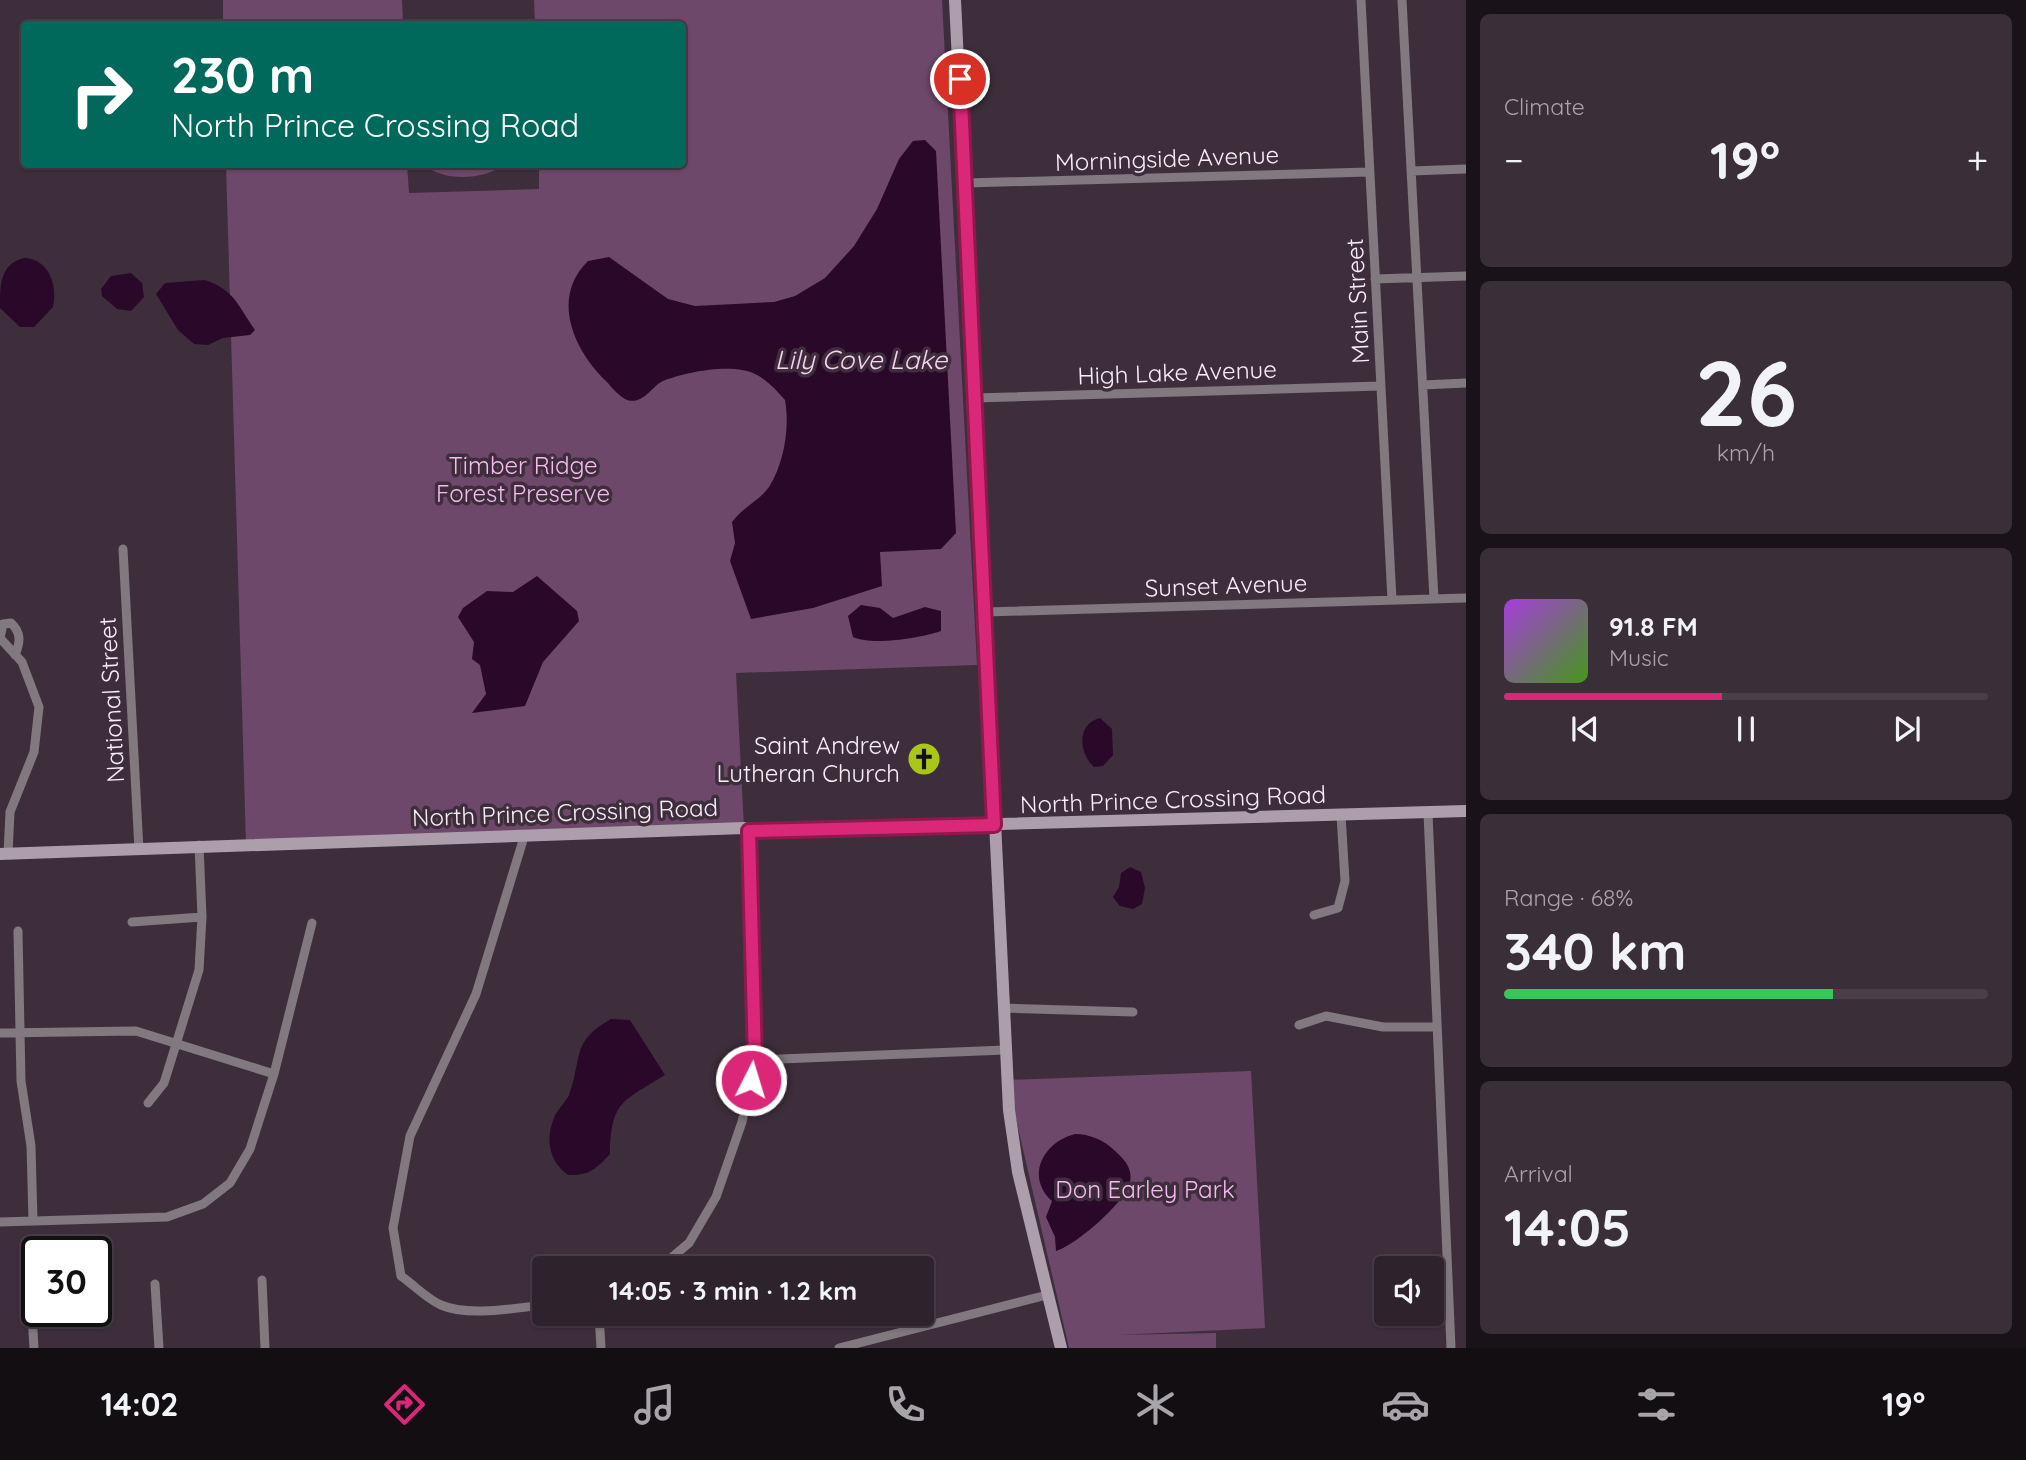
<!DOCTYPE html>
<html lang="en">
<head>
<meta charset="utf-8">
<style>
  :root { --surface:#2e222d; --page:#3a2f39; --text:#f1f3f6; --muted:#a7a4aa; --line:#493f49; --accent:#db2777 }
  body { margin:0; font-family:Quicksand,sans-serif; background:var(--page); color:var(--text); height:100vh; display:flex; flex-direction:column; font-size:26px; white-space:nowrap }
  * { box-sizing:border-box; margin:0 }
  p { font-size:23px; color:var(--muted) }
  .icon { flex:none; width:38px; height:38px; fill:none; stroke:currentColor; stroke-width:2; stroke-linecap:round; stroke-linejoin:round }
  .map { position:relative; flex:1; overflow:hidden }
  .side { display:flex; flex-direction:column; gap:14px; padding:14px; background:#191319; width:560px }
  .side>* { flex:none }
  .hud { position:absolute; left:21px; top:21px; width:665px; height:147px; border-radius:7px; box-shadow:0 2px 5px #0004,0 0 0 2px var(--line); background:#00695c; color:#fff; overflow:hidden }
  .tools { position:absolute; left:1374px; top:1256px; display:grid; gap:14px }
  .tools a { display:grid; place-items:center; width:70px; height:70px; border-radius:7px; background:var(--surface); box-shadow:0 2px 5px #0004,0 0 0 2px var(--line); font-size:35px }
  .speed { position:absolute; left:21px; top:1236px; display:flex; gap:14px; font-size:35px; font-weight:700; text-align:center }
  .speed>* { display:grid; place-content:center; width:91px; height:91px; border-radius:50%; background:var(--surface); box-shadow:0 2px 5px #0004,0 0 0 2px var(--line); line-height:1 }
  .speed .limit { border:4px solid #111; border-radius:10px; background:#fff; color:#111 }
  .pin { position:absolute; display:grid; place-items:center; width:60px; height:60px; color:#fff; margin:-30px; border:4px solid #fff; border-radius:50%; box-shadow:0 2px 7px #0007 }
  .me { position:absolute; width:77px; margin:-38px; rotate:5deg; stroke-linejoin:round; filter:drop-shadow(0 0 5px #0008) }
  .turn { display:flex; align-items:center; gap:24px; height:147px; padding:0 35px; font-size:32px }
  .turn .icon { width:91px; height:91px; stroke-width:2.5 }
  .turn b { display:block; font-size:49px; line-height:60px }
  .big { font-size:52px; font-weight:700; line-height:1.1 }
  .side .widget { flex:1; display:flex; flex-direction:column; justify-content:center; gap:10px; min-width:0; padding:0 24px; border-radius:10px; background:var(--page) }
  .side .dial { align-items:center; gap:0 }
  .dial b { font-size:91px; line-height:1 }
  .song { display:flex; align-items:center; gap:21px }
  .cover { width:84px; height:84px; border-radius:10px; background:linear-gradient(135deg,hsl(280 70% 55%),hsl(100 70% 35%)) }
  .played { height:7px; border-radius:4px; background:linear-gradient(90deg,var(--accent) 45%,var(--line) 45%) }
  .keys { display:flex; justify-content:space-around; direction:ltr }
  .heat { display:flex; justify-content:space-between; align-items:center; font-size:38px; direction:ltr }
  .charge { height:10px; border-radius:5px; background:linear-gradient(90deg,#34c759 68%,var(--line) 0) }
  .trip { position:absolute; left:532px; top:1256px; width:402px; height:70px; border-radius:7px; background:var(--surface); box-shadow:0 2px 5px #0004,0 0 0 2px var(--line); font-weight:700; line-height:70px; text-align:center }
  .tabs { display:flex; height:112px; justify-content:space-around; align-items:center; background:#120e12; color:var(--muted) }
  .tabs .icon { width:49px; height:49px }
  .tabs .current { color:var(--accent) }
  .tabs b { font-size:32px; color:var(--text) }
  main { display:flex; flex:1; min-height:0 }
  .map>svg:first-child { display:block }
  .green { fill:#6e486a }
  .water { fill:#2a0829 }
  .lines { fill:none; stroke-linecap:round; stroke-linejoin:round }
  .street { stroke:#817880; stroke-width:9 }
  .secondary { stroke:#ac9fab; stroke-width:12 }
  .route-casing { stroke:#8e194d; stroke-width:18 }
  .route { stroke:#db2777; stroke-width:12 }
  .labels { text-anchor:middle; dominant-baseline:central; stroke-width:7; stroke-linejoin:round; paint-order:stroke }
  .street-label { font-size:24px; fill:#f9eef8; stroke:#3e2e3c }
  .park-label { font-size:24px; fill:#f8b9f2; stroke:#3e2e3c }
  .poi-label { font-size:24px; fill:#f9eef8; stroke:#3e2e3c; text-anchor:end }
  .water-label { font-size:26px; font-style:italic; fill:#f9d2f4; stroke:#3e2e3c }
</style>
</head>
<body>
<main>
<div class="map">
<svg width="1466" height="1348" viewBox="0 0 1466 1348">
  <rect width="100%" height="100%" fill="#3e2e3c"/>
  <path class="green" d="M223 0H402L403 24H223Z
    M534 0H942L977 665 736 673 744 828 246 844 226 165H407L409 193 539 189V165L682 164V24H535Z
    M424 165H504C483 180 445 182 424 165Z
    M1251 1071 1265 1328 1118 1335 1216 1333V1348H1069L1007 1080Z"/>
  <path class="water" d="M925 140 936 151 956 533 941 549 880 552 882 586 813 608 751 619 730 561 735 543 732 522C742 508 760 500 769 487 784 463 790 428 785 400 777 391 768 381 757 375 734 362 686 372 663 381 651 387 643 405 627 400 620 397 612 388 607 382 574 351 550 298 588 261L609 257 668 299 695 306 774 302 795 296 825 278 854 246 877 209 899 159 913 141Z
    M24 258C49 259 58 285 53 307L34 327H20L0 308C0 285 0 264 24 258Z
    M131 273 142 283 144 297 131 311 117 309 102 296 101 289 111 276Z
    M205 280C235 290 238 306 255 330L250 335 223 338 208 345 194 344 178 330 156 294 165 283Z
    M537 576 577 611 579 621 543 662 525 706 472 713 486 694 480 665 472 659 474 642 458 617 463 608 487 591 513 592Z
    M861 605 880 608 893 618 925 607 941 611V631C921 638 872 646 853 637L848 616Z
    M1100 718 1112 729 1113 755 1103 766 1094 767C1079 753 1076 724 1100 718Z
    M1130 867 1141 872 1145 888 1142 904 1133 909 1120 906 1113 897 1119 887 1121 873Z
    M611 1019 630 1020 665 1075C623 1101 611 1101 610 1154 596 1169 589 1176 568 1175 549 1161 545 1140 554 1118 557 1110 565 1103 569 1095 583 1058 570 1042 611 1019Z
    M1075 1134C1089 1134 1104 1140 1114 1150 1124 1159 1133 1168 1130 1182 1125 1203 1076 1245 1056 1251L1055 1237 1046 1217 1052 1201C1025 1177 1043 1142 1075 1134Z"/>
  <g class="lines">
    <path class="street" d="M1361 0 1392 600
      M1402 0 1434 599
      M1411 171 1466 169
      M966 183 1369 172
      M1375 279 1466 276
      M1423 385 1466 383
      M975 398 1380 386
      M123 549 139 850
      M986 612 1466 598
      M1428 813 1451 1348
      M524 837 476 994 410 1136 393 1228 401 1276C414 1285 427 1299 441 1305 468 1317 515 1308 544 1305
      M8 854 10 812 34 752 39 707 22 662 0 638 3 624 11 623C22 633 20 643 15 655
      M1314 915 1338 908 1345 881 1341 815
      M132 922 202 917
      M18 931 21 1081 31 1146 33 1221
      M1003 1008 1133 1012
      M1299 1025 1326 1016 1383 1027H1435
      M0 1033 136 1031 274 1074
      M755 1060 1005 1050
      M148 1103 164 1083 199 970 202 917 199 845
      M0 1222 167 1217 203 1204 230 1183 250 1149 274 1074 312 923
      M658 1269 689 1243 716 1197 742 1122 755 1060 749 831
      M262 1280 265 1348
      M30 1281 34 1348
      M155 1284 159 1348
      M599 1314 601 1348
      M839 1348 1047 1295"/>
    <path class="secondary" d="M955 0 1009 1110 1018 1172 1061 1348
      M0 854 744 828 749 831 1466 811"/>
  </g>
  <g class="lines">
    <defs>
      <path id="route" d="M751 1080 755 1060 749 831 994 825 960 79"/>
    </defs>
    <use href="#route" class="route-casing"/>
    <use href="#route" class="route"/>
  </g>
  <defs>
    <symbol id="church-disc" viewBox="-11 -11 22 22"><circle r="9.5" fill="#aac719" stroke="#3e2e3c"/><path d="M-1.2-6h2.4v3.5h3.3v2.4h-3.3V6h-2.4V-.1h-3.3v-2.4h3.3Z" fill="#111"/></symbol>
  </defs>
  <g fill-rule="evenodd">
    <use href="#church-disc" x="905" y="740" width="38" height="38"/>
  </g>
  <g class="labels">
    <g class="street-label">
      <text transform="translate(1167 158) rotate(-2)">Morningside Avenue</text>
      <text transform="translate(1357 301) rotate(-93)">Main Street</text>
      <text transform="translate(1177 372) rotate(-2)">High Lake Avenue</text>
      <text transform="translate(1226 585) rotate(-2)">Sunset Avenue</text>
      <text transform="translate(111 700) rotate(-93)">National Street</text>
      <text transform="translate(1173 799) rotate(-2)">North Prince Crossing Road</text>
      <text transform="translate(565 812) rotate(-2)">North Prince Crossing Road</text>
    </g>
    <g class="park-label">
      <text x="523" y="465">Timber Ridge<tspan x="523" dy="28">Forest Preserve</tspan></text>
      <text x="1145" y="1189">Don Earley Park</text>
    </g>
    <g class="poi-label">
      <text x="900" y="745">Saint Andrew<tspan x="900" dy="28">Lutheran Church</tspan></text>
    </g>
    <g class="water-label">
      <text x="861" y="359">Lily Cove Lake</text>
    </g>
  </g>
</svg>
<div class="tools">
<a><svg class="icon" aria-label="sound" viewBox="0 0 24 24"><path d="M4 9h4l5-4v14l-5-4H4zM17 9q2 3 0 6"/></svg></a>
</div>
<div class="speed"><div class="limit">30</div></div>
<div class="pin" style="left:960px;top:79px;background:#d93025"><svg class="icon" aria-label="arrive" viewBox="0 0 24 24"><path d="M6 21V4h12l-3 4 3 4H6"/></svg></div>
<svg class="me" style="left:751px;top:1080px" viewBox="-20 -20 40 40"><circle r="17" fill="#db2777" stroke="#fff" stroke-width="3"/><path d="M0-11L8 9 0 5-8 9z" fill="#fff"/></svg>
<div class="trip">14:05 · 3 min · 1.2 km</div>
<div class="hud">
<div class="turn"><svg class="icon" aria-label="right" viewBox="0 0 24 24"><path d="M7 20v-9h11M14 6l5 5-5 5"/></svg><div><b>230 m</b>North Prince Crossing Road</div></div>
</div>
</div>
<section class="side">
<div class="widget"><p>Climate</p>
<div class="heat"><a>−</a><b class="big">19°</b><a>+</a></div>
</div>
<div class="widget dial"><b>26</b><p>km/h</p></div>
<div class="widget">
<div class="song"><i class="cover"></i><div><b>91.8 FM</b><p>Music</p></div></div>
<div class="played"></div>
<div class="keys"><svg class="icon" aria-label="previous" viewBox="0 0 24 24"><path d="M18 5L8 12l10 7zM5 5v14"/></svg><svg class="icon" aria-label="pause" viewBox="0 0 24 24"><path d="M8 5v14M16 5v14"/></svg><svg class="icon" aria-label="next" viewBox="0 0 24 24"><path d="M6 5l10 7-10 7zM19 5v14"/></svg></div>
</div>
<div class="widget"><p>Range · 68%</p><b class="big">340 km</b><div class="charge"></div></div>
<div class="widget"><p>Arrival</p><b class="big">14:05</b></div>
</section>
</main>
<nav class="tabs">
<b>14:02</b>
<svg class="icon current" aria-label="directions" viewBox="0 0 24 24"><path d="M12 3l9 9-9 9-9-9zM9 14v-3h6M13 9l2 2-2 2"/></svg>
<svg class="icon" aria-label="music" viewBox="0 0 24 24"><path d="M9 18V5l10-2v13"/><circle cx="6" cy="18" r="3"/><circle cx="16" cy="16" r="3"/></svg>
<svg class="icon" aria-label="phone" viewBox="0 0 24 24"><path d="M5 4h4l2 5-3 2q2 4 5 5l2-3 5 2v4C11 20 4 13 5 4z"/></svg>
<svg class="icon" aria-label="climate" viewBox="0 0 24 24"><path d="M12 3v18M4 7l16 10M4 17L20 7"/></svg>
<svg class="icon" aria-label="car" viewBox="0 0 24 24"><path d="M5 17H2v-5l4-1 3-4h7l3 4 3 1v5h-3M9 17h6M6 11h13"/><circle cx="7" cy="17" r="2"/><circle cx="17" cy="17" r="2"/></svg>
<svg class="icon" aria-label="filters" viewBox="0 0 24 24"><path d="M4 7h16M4 17h16"/><circle cx="9" cy="7" r="2"/><circle cx="15" cy="17" r="2"/></svg>
<b>19°</b>
</nav>
</body>
</html>
